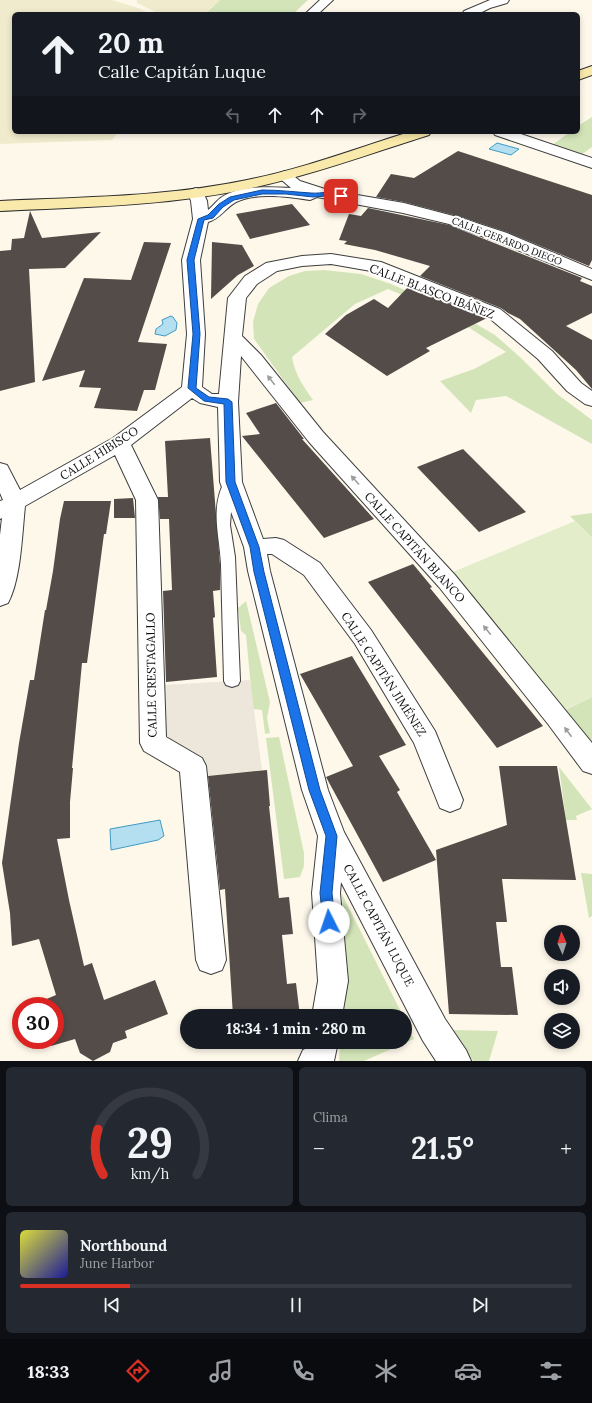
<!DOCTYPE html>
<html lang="es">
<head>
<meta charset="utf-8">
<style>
  :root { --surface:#171b24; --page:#242831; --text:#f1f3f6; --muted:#9ea1a6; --line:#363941; --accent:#d93025 }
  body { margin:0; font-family:Lora,serif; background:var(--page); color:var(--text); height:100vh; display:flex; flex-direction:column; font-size:15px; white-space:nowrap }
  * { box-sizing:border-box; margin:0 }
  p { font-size:13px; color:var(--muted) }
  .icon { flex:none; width:22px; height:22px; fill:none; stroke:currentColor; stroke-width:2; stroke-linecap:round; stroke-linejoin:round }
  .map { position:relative; height:1061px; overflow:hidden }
  .sheet { display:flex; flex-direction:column; gap:6px; padding:6px; background:#0d0f14; flex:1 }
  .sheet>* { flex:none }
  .guide { position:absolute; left:12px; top:12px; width:568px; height:122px; border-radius:6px; box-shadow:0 2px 6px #0003; background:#171b24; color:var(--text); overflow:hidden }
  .needle { width:26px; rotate:357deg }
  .buttons { position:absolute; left:544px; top:925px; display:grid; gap:8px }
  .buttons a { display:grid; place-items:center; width:36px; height:36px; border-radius:50%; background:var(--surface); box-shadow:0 2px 6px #0003; font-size:20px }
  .speed { position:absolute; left:12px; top:997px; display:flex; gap:8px; font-size:20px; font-weight:700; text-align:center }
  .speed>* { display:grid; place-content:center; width:52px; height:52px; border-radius:50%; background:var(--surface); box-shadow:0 2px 6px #0003; line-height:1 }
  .speed .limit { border:6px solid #d22; background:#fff; color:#111 }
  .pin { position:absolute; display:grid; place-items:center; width:34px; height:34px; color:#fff; margin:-17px; border-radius:8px; box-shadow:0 2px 6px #0006 }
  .me { position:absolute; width:44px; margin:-22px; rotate:356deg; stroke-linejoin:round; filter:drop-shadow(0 0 3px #0008) }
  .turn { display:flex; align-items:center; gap:14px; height:84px; padding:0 20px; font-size:18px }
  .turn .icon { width:52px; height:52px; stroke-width:2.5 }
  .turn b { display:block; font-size:28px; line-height:34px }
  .lanes { display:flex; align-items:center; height:38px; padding:0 20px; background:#0003; justify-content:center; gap:20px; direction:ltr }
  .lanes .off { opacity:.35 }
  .big { font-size:30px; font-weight:700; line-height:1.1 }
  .sheet .tile { flex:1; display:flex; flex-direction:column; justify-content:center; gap:6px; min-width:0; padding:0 14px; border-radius:6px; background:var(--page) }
  .sheet .dial { align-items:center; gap:0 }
  .dial svg { height:104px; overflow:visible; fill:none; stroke:var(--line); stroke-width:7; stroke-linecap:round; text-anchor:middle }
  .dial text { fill:var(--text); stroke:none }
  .song { display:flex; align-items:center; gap:12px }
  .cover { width:48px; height:48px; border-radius:6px; background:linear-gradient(135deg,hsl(60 70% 55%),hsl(240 70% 35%)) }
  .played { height:4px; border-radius:2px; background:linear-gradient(90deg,var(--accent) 20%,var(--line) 20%) }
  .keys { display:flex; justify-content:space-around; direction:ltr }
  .heat { display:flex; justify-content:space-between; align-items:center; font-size:22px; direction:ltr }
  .sheet .tiles { flex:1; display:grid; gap:6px; grid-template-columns:1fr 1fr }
  .tile:last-child { grid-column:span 2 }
  .trip { position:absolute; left:180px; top:1009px; width:232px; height:40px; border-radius:20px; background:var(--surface); box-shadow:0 2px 6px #0003; font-weight:700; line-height:40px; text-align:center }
  .tabs { display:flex; height:64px; justify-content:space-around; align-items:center; background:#090b0e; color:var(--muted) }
  .tabs .icon { width:28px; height:28px }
  .tabs .current { color:var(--accent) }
  .tabs b { font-size:18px; color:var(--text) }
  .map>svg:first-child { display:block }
  .farmland { fill:#f1ebcd }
  .green { fill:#d3e5b8 }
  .pitch { fill:#e3edc9 }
  .plaza { fill:#ece6db }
  .water { fill:#b3dff1; stroke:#409ac2 }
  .building { fill:#534c48 }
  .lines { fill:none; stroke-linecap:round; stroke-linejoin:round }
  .lane-casing { stroke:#3e3e3e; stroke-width:2 }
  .street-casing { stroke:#3e3e3e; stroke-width:2 }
  .secondary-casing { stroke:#2d2d2d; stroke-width:2 }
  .lane { fill:#fff; fill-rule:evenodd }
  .street { fill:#fff; fill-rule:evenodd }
  .secondary { fill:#f9e9ab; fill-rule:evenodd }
  .oneway { fill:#9d9d9d }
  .route { fill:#1a73e8; stroke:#114b97 }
  .labels { text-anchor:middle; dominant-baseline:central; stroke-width:4; stroke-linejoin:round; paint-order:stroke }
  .far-street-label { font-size:10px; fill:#0b0b0b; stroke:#fff }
  .street-label { font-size:12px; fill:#0b0b0b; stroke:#fff }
</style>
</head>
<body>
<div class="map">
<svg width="592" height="1061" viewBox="0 0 592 1061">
  <rect width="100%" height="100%" fill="#fef8eb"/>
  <path class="farmland" d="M0 0H112L141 9 149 14H14V132H118L112 140 0 144Z
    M137 0H220L204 14H160L137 3Z"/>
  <path class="green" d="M220 0H308L293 14H205Z
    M592 117V147L581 155 552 145 570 132H578V126Z
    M324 270 361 274 391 284 457 313 495 335 522 359 557 394 592 420V444L506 396 476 400 471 413 440 381 474 369 506 352 453 317 388 289 355 304 292 357C295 374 303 386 313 400L300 403 254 339 253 322 258 304 269 288 289 276 305 271Z
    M592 513V538L570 516Z
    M246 601 270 702 267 718 270 733 265 734 262 710 253 709 246 635 241 631 238 608Z
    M592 697V747L563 711Z
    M279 737 304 853V866L300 877 284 879 266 738Z
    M559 767 592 809 576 816 577 820H566Z
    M581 873 592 874V916L589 918Z
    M342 894 403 1016H344L346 961Z
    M405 1021 414 1039 364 1061H339L340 1042H405Z
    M453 1030 498 1031 489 1061H473Z"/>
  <path class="pitch" d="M575 521 592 538V697L562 711 448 574Z"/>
  <path class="plaza" d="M250 680 262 770 206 776 166 740 164 685Z"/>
  <path class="water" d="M497 143 519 149 511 155 489 149Z
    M171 316 173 317 177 323 176 330 165 336 155 334 156 329 163 324 162 320Z
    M160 820 164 836 158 840 111 850 110 829Z"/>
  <path class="building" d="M458 151 592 195V260L589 266 507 232 461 217 404 202 376 197 391 174 414 178Z
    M292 204 310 225 250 239 236 214Z
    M368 208 449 225 582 278 580 281 592 286V313L566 326 592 340V389L576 370 520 319 508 313 501 308 420 276 430 266 375 250 344 244 347 241 339 240 349 214 361 216Z
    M30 211 42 238 101 232 65 268 29 269 35 382 0 391V251L11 250 12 239 24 238Z
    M144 242 171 243 138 342 167 344 155 390H144L137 411 94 408 101 388 79 387 85 370 42 381 84 278 131 280Z
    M212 242 242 245 254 266 238 275 211 299Z
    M408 287 487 318 426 348 430 351 387 376 325 334 346 315 374 299 388 308Z
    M276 403 304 439H302L374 519 324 538 242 436 260 434 246 413Z
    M210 438 220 565V590L213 591 215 617 213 618 217 677 166 682 163 591 172 590 169 519H160L158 497H168L165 441Z
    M463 449 526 512 479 532 417 467Z
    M133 498 135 518H114V499Z
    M64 501H111L106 534H104L87 663H82L72 768H73L70 802V838L57 839 69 900 84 966 92 963 104 1000 155 980 168 1014 125 1031 127 1038 113 1043 110 1052 93 1061 80 1053 75 1039 51 1046 49 1040H55V1006H38L37 1003 56 995 39 939 12 946 10 913 2 863 19 743 30 680H34L45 610H46L53 571 60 519Z
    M413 564 432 587 430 588 543 726 497 748 368 582Z
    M352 656 406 745 379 756 400 790 397 792 436 860 383 882 326 777 353 766 300 674Z
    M499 766H557L576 880 502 879 507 922H496L501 967H512L518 1015 449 1014 436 850 507 825Z
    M267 770 270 806H269L279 898 289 897 293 934 282 935 287 984 296 983 300 1016H233L225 889 220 890 208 776Z"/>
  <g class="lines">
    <defs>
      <path id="lane" d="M231 477 236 479 238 482 232 499 230 525 235 557 240 681 238 685 232 687 226 685 224 681C223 642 222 604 221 565 220 536 209 507 226 479Z"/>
      <path id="street" d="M320 0H333L318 14H305Z
        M490 0H509L507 3 490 8 478 14H462L464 11Z
        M493 132H515L592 158V168L495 135Z
        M285 171 290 173 300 181 328 190 404 203 461 218 507 233 592 269V280L495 241 449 224 403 213 317 197 310 200C289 197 255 192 236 202 225 208 220 219 208 222L200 260 205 334 202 387 212 394H219L228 298 245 276 266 263 302 256 331 254 381 262 500 309 552 351 581 383 592 391V406L585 404 567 391 538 359 488 317 371 271 331 264 302 266 277 271 257 284 246 298 242 336 261 355 323 432 455 575 592 743V774L583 771 548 724 439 587 309 442 241 356 238 402 242 482 263 539 276 538 284 540 320 563 371 630 435 731 463 800 460 808 450 812 440 808 414 743 355 644 304 575 272 554H267L270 571 328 790 344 832 445 1019 466 1050 471 1061H436L423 1041 341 882 340 893 348 981 342 1016H312L318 981 312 893 318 836 302 790 248 571 244 547 220 482 218 407 200 403 192 398 131 445 158 500 166 737 202 758 206 766 226 960 222 970 211 974 200 970 196 960 180 772 144 751 140 743 136 500 115 455 25 506C22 534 21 579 8 603L0 606V535L2 518 0 519V501L3 500 0 493V463L7 465 20 490 113 438 182 387 187 334 182 260 193 219 191 201 188 193 190 190 196 188 202 190 207 201 208 210C213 206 217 200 222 197 241 185 270 187 291 188L277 176 280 173Z
        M306 1042H338L334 1061H298L303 1050 305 1049Z"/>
      <path id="secondary" d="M592 66V75L578 80V71Z
        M409 132H431L429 135C369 154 309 176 247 189 166 206 82 207 0 211V201C82 197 166 197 247 180 302 169 355 149 409 132Z"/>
    </defs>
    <use href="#lane" class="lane-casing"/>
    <use href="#street" class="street-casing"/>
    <use href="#secondary" class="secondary-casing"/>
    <use href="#lane" class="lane"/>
    <use href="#street" class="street"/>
    <use href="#secondary" class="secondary"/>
  </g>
  <defs><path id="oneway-solid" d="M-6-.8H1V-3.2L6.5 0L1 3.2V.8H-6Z"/></defs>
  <g class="oneway">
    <use href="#oneway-solid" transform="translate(271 380) rotate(-128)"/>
    <use href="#oneway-solid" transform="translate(355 480) rotate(-132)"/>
    <use href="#oneway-solid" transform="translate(487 630) rotate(-129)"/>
    <use href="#oneway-solid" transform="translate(568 732) rotate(-127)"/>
  </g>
  <path class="route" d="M262 190C279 190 295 192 311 193 322 194 335 189 344 196L341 198 326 196 313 197 286 194H262L234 200 223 207 213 218 204 220 194 260 200 334 196 388 209 397 228 399 232 402 235 482 259 547 264 572 320 790 337 836 332 893 335 922 333 926 329 928 324 926 323 922 320 893 326 836 309 790 254 572 250 547 226 482 224 404 204 401 188 388 193 334 187 260 198 219 208 215 219 204 230 197Z"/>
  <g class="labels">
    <g class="far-street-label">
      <text transform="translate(507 241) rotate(21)">CALLE GERARDO DIEGO</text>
    </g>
    <g class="street-label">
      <text transform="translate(432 291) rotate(21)">CALLE BLASCO IBÁÑEZ</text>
      <text transform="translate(99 453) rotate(-32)">CALLE HIBISCO</text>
      <text transform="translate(415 547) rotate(48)">CALLE CAPITÁN BLANCO</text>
      <text transform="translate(384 674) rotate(57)">CALLE CAPITÁN JIMÉNEZ</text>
      <text transform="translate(151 675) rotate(-91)">CALLE CRESTAGALLO</text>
      <text transform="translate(379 925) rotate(62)">CALLE CAPITÁN LUQUE</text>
    </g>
  </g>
</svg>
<div class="buttons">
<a><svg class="needle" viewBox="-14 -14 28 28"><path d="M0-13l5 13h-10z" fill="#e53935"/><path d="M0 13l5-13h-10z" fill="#9ea1a6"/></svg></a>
<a><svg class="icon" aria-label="sound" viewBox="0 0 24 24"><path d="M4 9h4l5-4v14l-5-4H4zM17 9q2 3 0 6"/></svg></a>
<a><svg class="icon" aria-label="layers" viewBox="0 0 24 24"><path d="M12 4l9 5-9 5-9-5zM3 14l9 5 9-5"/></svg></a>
</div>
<div class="speed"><div class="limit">30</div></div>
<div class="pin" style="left:341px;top:196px;background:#d93025"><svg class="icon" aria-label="arrive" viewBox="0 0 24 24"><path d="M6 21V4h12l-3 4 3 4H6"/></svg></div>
<svg class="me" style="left:329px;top:922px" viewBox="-20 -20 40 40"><circle r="19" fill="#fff"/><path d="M0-13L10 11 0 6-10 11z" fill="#1a73e8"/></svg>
<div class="trip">18:34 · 1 min · 280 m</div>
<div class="guide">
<div class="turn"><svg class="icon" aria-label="ahead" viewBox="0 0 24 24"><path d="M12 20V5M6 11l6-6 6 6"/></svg><div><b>20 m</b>Calle Capitán Luque</div></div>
<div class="lanes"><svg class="icon off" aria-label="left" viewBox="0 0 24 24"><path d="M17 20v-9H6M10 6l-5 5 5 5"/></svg><svg class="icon" aria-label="ahead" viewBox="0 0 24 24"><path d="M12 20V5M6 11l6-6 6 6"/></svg><svg class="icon" aria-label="ahead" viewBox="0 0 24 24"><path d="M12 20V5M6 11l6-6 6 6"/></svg><svg class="icon off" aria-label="right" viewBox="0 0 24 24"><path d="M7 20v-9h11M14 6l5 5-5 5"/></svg></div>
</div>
</div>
<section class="sheet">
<div class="tiles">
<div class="tile dial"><svg viewBox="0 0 100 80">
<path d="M14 69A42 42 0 1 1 86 69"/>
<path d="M14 69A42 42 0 0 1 10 34" stroke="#d93025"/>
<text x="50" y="56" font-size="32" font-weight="700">29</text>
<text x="50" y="72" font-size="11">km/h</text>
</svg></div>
<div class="tile"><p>Clima</p>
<div class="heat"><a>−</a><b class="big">21.5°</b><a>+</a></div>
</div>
<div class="tile">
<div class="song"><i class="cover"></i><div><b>Northbound</b><p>June Harbor</p></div></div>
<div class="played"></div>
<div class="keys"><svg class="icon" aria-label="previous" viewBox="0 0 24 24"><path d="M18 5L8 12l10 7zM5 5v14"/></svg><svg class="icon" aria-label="pause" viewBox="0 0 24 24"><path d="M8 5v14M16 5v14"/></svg><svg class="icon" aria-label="next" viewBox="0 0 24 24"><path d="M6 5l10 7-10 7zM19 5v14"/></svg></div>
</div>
</div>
</section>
<nav class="tabs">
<b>18:33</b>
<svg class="icon current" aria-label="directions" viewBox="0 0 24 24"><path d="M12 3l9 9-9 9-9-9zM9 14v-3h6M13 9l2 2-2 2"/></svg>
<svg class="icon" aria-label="music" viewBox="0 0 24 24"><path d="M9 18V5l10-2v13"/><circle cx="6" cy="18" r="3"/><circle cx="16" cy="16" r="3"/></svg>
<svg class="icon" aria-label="phone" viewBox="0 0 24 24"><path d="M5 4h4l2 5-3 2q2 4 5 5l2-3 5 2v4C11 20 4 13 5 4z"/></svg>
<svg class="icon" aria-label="climate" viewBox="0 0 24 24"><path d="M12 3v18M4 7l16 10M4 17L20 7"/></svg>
<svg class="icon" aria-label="car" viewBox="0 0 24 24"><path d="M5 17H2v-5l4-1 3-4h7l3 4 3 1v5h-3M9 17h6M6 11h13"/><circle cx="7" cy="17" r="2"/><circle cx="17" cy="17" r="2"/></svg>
<svg class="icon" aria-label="filters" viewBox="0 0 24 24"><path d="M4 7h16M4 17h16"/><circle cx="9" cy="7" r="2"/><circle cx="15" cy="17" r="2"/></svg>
</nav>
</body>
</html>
